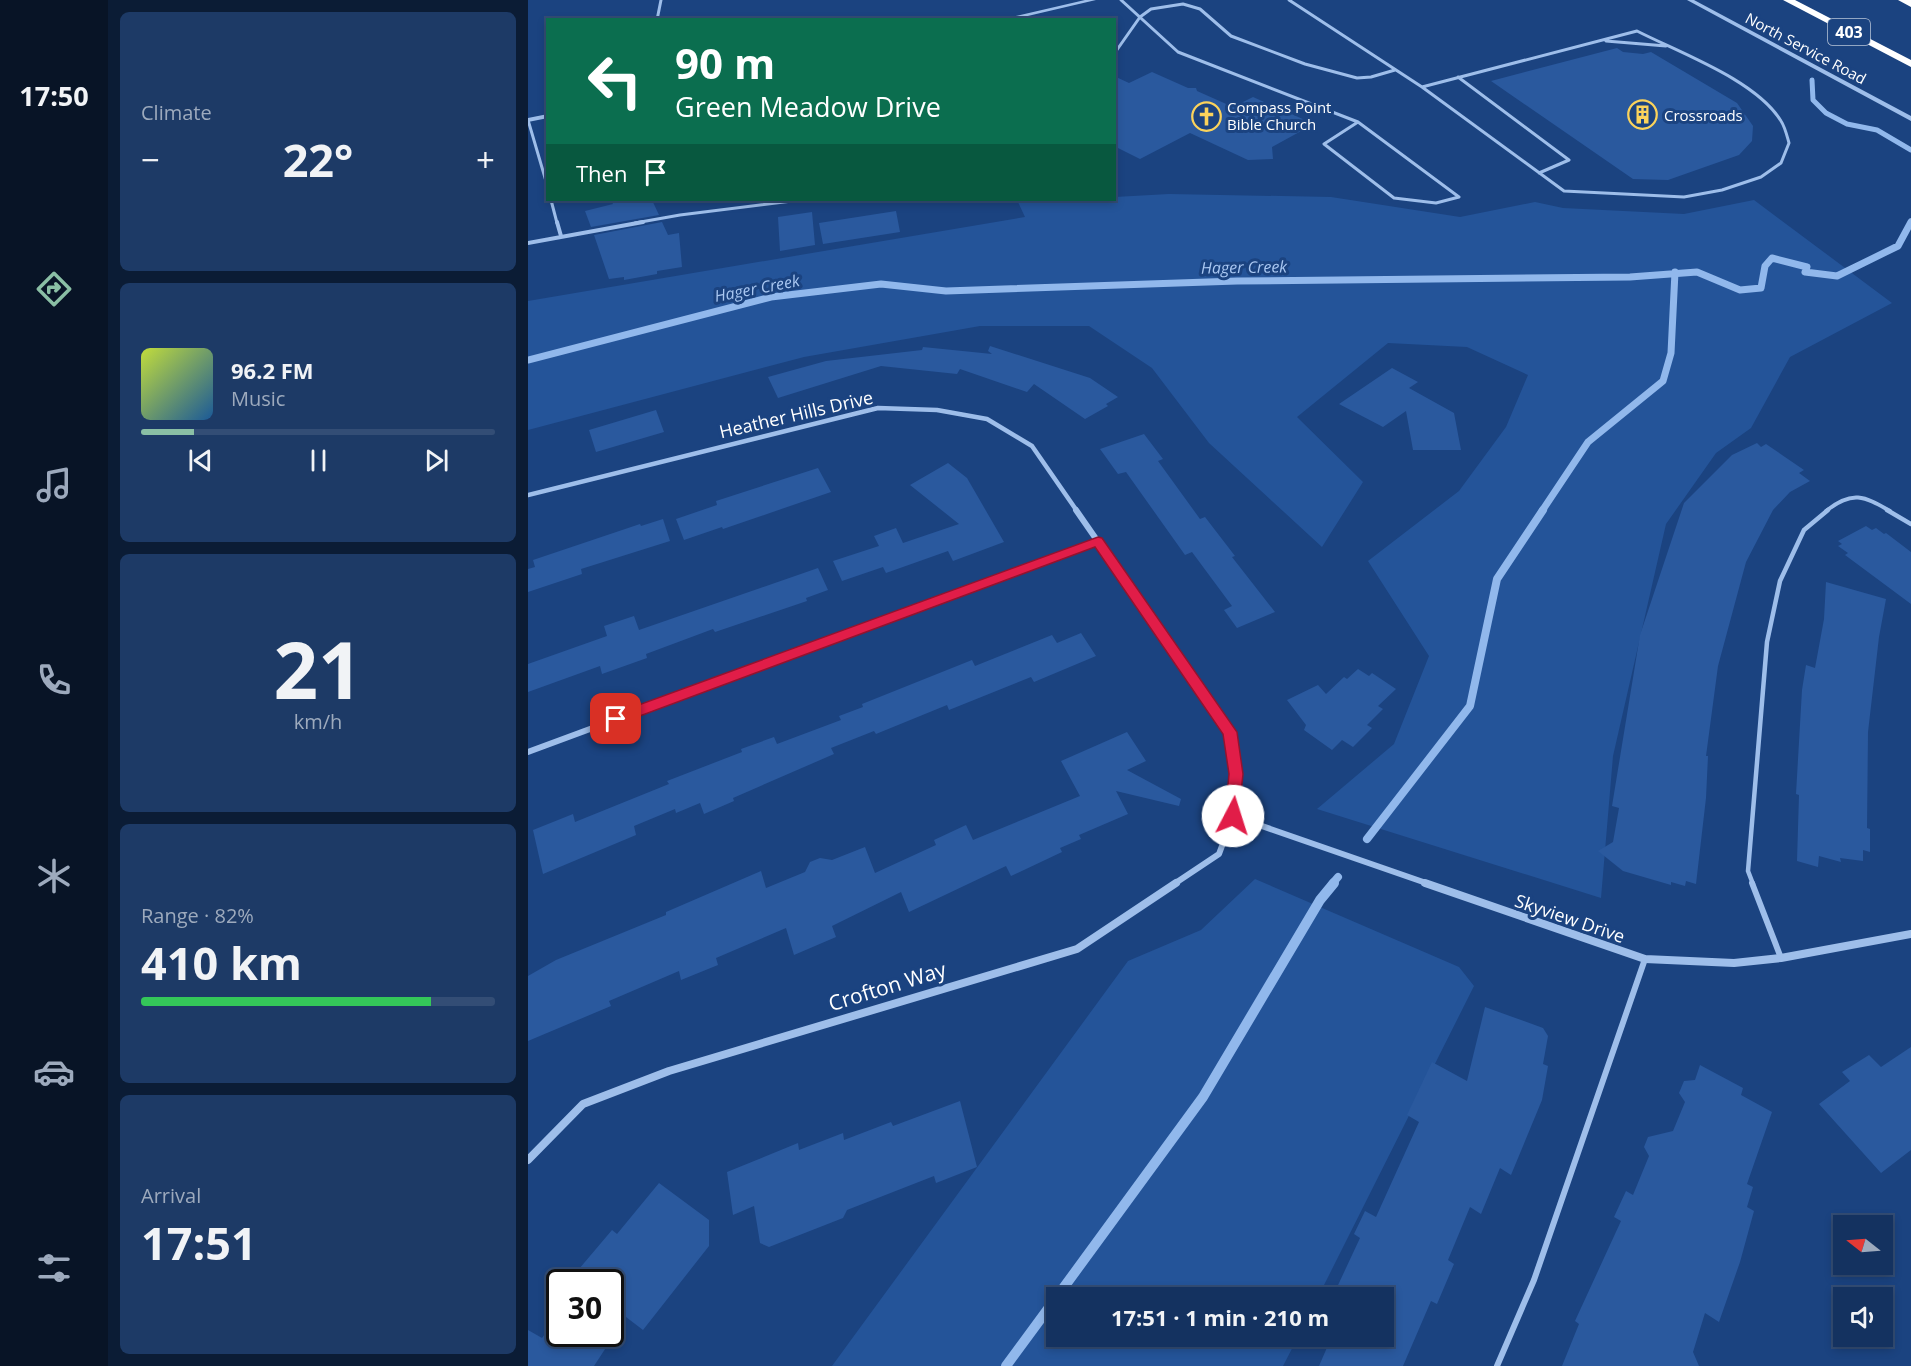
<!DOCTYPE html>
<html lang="en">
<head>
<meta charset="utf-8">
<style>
  :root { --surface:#143260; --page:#1d3a66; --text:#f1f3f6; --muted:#9daabd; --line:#334d75; --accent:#8abfa5 }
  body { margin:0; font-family:"Open Sans",sans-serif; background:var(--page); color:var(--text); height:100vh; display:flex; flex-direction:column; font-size:22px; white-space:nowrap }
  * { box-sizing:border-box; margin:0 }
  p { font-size:20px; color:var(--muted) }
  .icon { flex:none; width:33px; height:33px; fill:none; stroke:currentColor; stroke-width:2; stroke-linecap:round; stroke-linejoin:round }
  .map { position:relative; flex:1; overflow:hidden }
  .side { display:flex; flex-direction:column; gap:12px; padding:12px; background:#0b1c35; width:420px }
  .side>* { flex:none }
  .guide { position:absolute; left:18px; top:18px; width:570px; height:183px; border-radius:0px; box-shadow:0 3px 9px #0003,0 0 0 2px var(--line); background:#0b6e4f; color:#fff; overflow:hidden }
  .needle { width:39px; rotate:287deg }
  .buttons { position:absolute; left:1305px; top:1215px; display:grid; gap:12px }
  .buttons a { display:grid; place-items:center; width:60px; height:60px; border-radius:0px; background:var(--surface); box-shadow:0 3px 9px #0003,0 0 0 2px var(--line); font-size:30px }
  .speed { position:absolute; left:18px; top:1269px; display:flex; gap:12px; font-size:30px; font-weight:700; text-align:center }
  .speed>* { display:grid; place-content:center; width:78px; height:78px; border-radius:50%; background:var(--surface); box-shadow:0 3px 9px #0003,0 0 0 2px var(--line); line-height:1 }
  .speed .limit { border:3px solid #111; border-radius:9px; background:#fff; color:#111 }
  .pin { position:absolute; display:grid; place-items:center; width:51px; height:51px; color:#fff; margin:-26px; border-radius:12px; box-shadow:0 3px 9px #0006 }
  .me { position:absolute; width:66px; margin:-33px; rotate:5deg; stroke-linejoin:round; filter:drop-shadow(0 0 4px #0008) }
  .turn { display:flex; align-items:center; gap:21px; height:126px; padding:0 30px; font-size:27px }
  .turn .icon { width:78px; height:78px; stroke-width:2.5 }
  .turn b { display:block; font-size:42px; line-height:51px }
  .then { display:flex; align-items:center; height:57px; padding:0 30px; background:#0003; gap:12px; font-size:22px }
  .big { font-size:45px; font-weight:700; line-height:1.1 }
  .side .tile { flex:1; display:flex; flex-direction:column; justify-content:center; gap:9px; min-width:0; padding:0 21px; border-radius:9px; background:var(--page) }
  .side .dial { align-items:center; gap:0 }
  .dial b { font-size:78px; line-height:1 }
  .song { display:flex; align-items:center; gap:18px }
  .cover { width:72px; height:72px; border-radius:9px; background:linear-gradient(135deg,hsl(70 70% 55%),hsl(210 70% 35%)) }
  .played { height:6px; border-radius:3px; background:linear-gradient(90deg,var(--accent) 15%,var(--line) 15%) }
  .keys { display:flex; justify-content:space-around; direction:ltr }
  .heat { display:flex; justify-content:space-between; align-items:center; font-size:33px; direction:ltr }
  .charge { height:9px; border-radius:4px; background:linear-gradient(90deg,#34c759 82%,var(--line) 0) }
  .trip { position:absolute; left:518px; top:1287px; width:348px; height:60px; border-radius:0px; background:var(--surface); box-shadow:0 3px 9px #0003,0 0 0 2px var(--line); font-weight:700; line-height:60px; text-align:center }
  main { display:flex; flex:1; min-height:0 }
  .tabs { display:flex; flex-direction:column; width:108px; justify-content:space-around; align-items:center; background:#081426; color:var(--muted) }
  .tabs .icon { width:42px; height:42px }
  .tabs .selected { color:var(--accent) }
  .tabs b { font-size:27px; color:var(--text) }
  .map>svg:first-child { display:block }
  .green { fill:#245499 }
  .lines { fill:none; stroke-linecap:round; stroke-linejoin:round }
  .stream-far3 { stroke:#91b8ec; stroke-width:5 }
  .stream-far2 { stroke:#91b8ec; stroke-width:7 }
  .stream-far1 { stroke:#91b8ec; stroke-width:8 }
  .stream { stroke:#91b8ec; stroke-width:10 }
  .building { fill:#2a599e }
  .service-far3 { stroke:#9ebeea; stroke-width:3 }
  .service-far2 { stroke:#9ebeea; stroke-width:4 }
  .service-far1 { stroke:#9ebeea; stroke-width:4.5 }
  .service { stroke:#9ebeea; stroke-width:6 }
  .minor-far2 { stroke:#9ebeea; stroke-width:4.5 }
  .minor-far1 { stroke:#9ebeea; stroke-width:6 }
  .minor { stroke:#9ebeea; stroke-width:8 }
  .tertiary { fill:#9ebeea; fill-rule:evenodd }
  .motorway { fill:#fff; fill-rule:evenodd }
  .route { fill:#e11d48; stroke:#92132f; stroke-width:1.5 }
  .labels { text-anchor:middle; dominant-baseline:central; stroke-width:6; stroke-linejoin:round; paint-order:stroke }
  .far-street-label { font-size:15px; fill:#fff; stroke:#1b4380 }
  .far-poi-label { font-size:15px; fill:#fff; stroke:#1b4380; text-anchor:start }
  .shield { fill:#1b4380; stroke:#bbc7d9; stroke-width:1.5 }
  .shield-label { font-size:16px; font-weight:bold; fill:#fff }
  .far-water-label { font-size:16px; font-style:italic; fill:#aac8f2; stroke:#1b4380 }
  .street-label { font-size:18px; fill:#fff; stroke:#1b4380 }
  .near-street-label { font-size:21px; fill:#fff; stroke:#1b4380 }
</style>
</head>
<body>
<main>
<nav class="tabs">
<b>17:50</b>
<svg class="icon selected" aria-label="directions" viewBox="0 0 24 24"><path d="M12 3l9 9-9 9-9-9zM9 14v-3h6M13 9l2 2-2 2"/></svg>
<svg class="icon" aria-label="music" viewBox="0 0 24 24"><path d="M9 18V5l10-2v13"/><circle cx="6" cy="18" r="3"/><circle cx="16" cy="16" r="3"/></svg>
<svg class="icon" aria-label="phone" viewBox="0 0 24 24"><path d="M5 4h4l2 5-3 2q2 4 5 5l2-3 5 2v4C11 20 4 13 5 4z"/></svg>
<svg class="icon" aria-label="climate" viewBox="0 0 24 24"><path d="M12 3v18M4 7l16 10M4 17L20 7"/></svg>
<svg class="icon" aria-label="car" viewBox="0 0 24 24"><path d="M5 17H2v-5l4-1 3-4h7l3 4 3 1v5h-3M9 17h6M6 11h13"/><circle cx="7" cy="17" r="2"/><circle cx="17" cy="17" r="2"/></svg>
<svg class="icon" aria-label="filters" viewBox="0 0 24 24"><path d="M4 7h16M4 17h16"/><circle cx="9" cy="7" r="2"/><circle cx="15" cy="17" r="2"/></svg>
</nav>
<section class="side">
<div class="tile"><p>Climate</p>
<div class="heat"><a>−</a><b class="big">22°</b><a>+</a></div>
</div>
<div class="tile">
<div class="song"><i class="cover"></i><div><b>96.2 FM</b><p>Music</p></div></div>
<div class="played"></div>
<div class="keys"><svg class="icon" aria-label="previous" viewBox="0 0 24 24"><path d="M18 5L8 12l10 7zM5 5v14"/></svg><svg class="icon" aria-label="pause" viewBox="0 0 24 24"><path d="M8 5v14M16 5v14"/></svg><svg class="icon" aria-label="next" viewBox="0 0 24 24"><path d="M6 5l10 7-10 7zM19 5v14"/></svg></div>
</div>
<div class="tile dial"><b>21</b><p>km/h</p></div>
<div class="tile"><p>Range · 82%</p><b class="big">410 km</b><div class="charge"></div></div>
<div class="tile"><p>Arrival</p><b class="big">17:51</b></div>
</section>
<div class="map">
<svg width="1383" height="1366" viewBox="0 0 1383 1366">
  <rect width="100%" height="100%" fill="#1b4380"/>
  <path class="green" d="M641 194 803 197 932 217 1007 202 1035 208 1156 214 1226 200 1364 303 1262 357 1223 428 1188 453 1138 524 1085 756 1073 898 789 809 866 744 901 656 840 561 931 491 978 427 1000 375 939 347 860 343 769 417 835 482 794 547 681 443 624 368 561 326H452L276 357 0 430V301L497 217 489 200H586L587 197Z
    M727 879 931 967 946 986 790 1297 528 1298V1336L770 1337 755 1366H304L600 961 673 930Z"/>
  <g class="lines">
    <path class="stream-far3" d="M1284 80 1285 100 1298 113 1319 124 1349 130 1383 150
      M1382 223 1383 221"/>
    <path class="stream-far2" d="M0 360 243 297 353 284 418 291 709 281 1102 277 1169 272 1212 290 1233 288 1237 266 1244 258 1279 267 1277 272 1309 276 1370 246 1383 222
      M1014 511 1060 442 1135 381 1143 353 1147 272"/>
    <path class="stream-far1" d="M839 839 942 706 969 579 1015 510
      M804 884 810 877"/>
    <path class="stream" d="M528 1298 675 1097 792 900 806 883
      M478 1366 528 1298"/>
  </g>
  <path class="building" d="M1089 48 1095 52 1115 54 1123 52 1209 103 1225 126 1224 141 1211 155 1140 180 1105 179 963 81Z
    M624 72 660 88H668L669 91 705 107 725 97 786 124 744 147 745 159 720 160 662 133 612 159 586 146V76L601 83Z
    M83 200H124L131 215 63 227 57 211 85 204Z
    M368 211 372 232 295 244 291 223Z
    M284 212 287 245 252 251 250 217Z
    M134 222 140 235 151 233 154 267 129 271V274L96 280V277L81 279 66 235Z
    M462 346 562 378 590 397 578 404 580 406 557 419 506 384 499 392 432 369 429 374 353 366 250 398 240 377 298 361 394 350 395 347 464 354 460 351Z
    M864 368 890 382 881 388 926 413 933 450H885L878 411 855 427 811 404Z
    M128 410 136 432 68 452 61 430Z
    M616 434 635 459 630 461 672 519 677 517 707 556 704 557 747 612 709 628 696 610 704 606 664 552 657 555 598 472 590 474 572 449Z
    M1229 443 1233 447 1238 444 1276 470 1271 473 1282 481 1262 492 1245 510 1218 562 1190 666 1178 756H1180L1178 798 1168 884 1158 881 1157 886 1143 882V885L1095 871 1070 851 1085 842 1091 808 1084 806 1112 635 1156 503 1204 455Z
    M420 463 439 478 476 542 425 561 420 551 358 573 355 567 314 581 305 561 351 546 346 536 368 528 375 543 431 524 382 485Z
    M290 468 303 492 195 529 194 527 156 540 148 519 189 505 188 501Z
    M135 519 142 541 53 569 54 574 0 592V569L7 567 5 560 112 524 113 526Z
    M1338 526 1344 530 1348 528 1356 534 1358 533 1383 552V604L1317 555 1320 553 1310 546 1314 544 1310 541Z
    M290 568 300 590 278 598 279 601 187 632 185 629 118 654 119 658 74 674 72 666 0 692V664L79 636 76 626 106 616 111 630Z
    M1298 582 1358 599 1351 637 1340 732 1339 828 1342 829V852L1335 850V861L1312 858 1313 862 1291 856 1290 867 1269 861 1271 795 1268 794 1274 690 1278 665 1287 668 1296 619Z
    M553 633 568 656 506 682 503 677 421 710 419 705 348 734 346 731 303 748 306 754 205 798 206 801 176 814 172 803 148 813 147 809 106 826 108 835 15 874 5 830 45 814 47 822 141 784 139 781 214 752 213 749 246 737 249 744 313 720 311 716 335 707 334 704 444 660 447 666 524 635 529 643Z
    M830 669 841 676 844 673 868 689 850 706 855 709 839 725 844 728 825 747 814 740 804 750 776 730 778 725 759 700 790 685 798 694 816 677 819 679Z
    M599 732 618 761 599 770 653 799 651 806 588 791 600 814 551 835 553 839 532 848 534 852 483 876 478 866 381 912 373 892 304 926 308 937 266 955 258 928 188 958 190 965 153 980 151 971 81 1001 83 1006 0 1041V976L28 960 138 915V912L233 871 238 888 277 872 282 862 292 858 304 860 337 847 347 873 408 845 406 840 438 825 445 840 552 796 533 761Z
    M957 1007 1015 1028 1020 1036 1015 1064 1020 1066 1014 1100 983 1175 972 1168 953 1214 942 1207 920 1260 926 1264 909 1304 903 1301 875 1366H791L804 1336H855V1298H804L832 1238 826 1234 837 1211 848 1217 891 1122 879 1115 904 1062 939 1081Z
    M1383 1047V1150L1353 1173 1291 1104 1322 1081 1314 1072 1341 1055 1353 1067Z
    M1172 1065 1215 1088 1213 1095 1244 1112 1219 1184 1225 1187 1219 1207 1226 1211 1212 1262 1191 1322 1177 1313 1165 1352 1171 1366H1034L1051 1324 1047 1321 1093 1221 1086 1217 1098 1191 1105 1195 1121 1156 1116 1147 1120 1137 1145 1131 1157 1102 1151 1093 1156 1081 1167 1080Z
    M432 1101 449 1167 408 1183 406 1176 319 1210 315 1218 241 1247 232 1243 226 1206 205 1215 199 1172 270 1143 271 1150 315 1133 316 1140 363 1122 365 1126Z
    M131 1183 181 1220V1246L115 1330 98 1317 66 1366H0V1330L14 1338 17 1334H82V1282H40L84 1230 89 1234Z"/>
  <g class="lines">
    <path class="service-far3" d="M593 0 650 52 830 122
      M761 0 894 87
      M129 20 133 0
      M1109 31C1152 53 1228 80 1253 121 1257 127 1259 136 1261 143L1253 163 1233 177 1194 190 1156 197 1036 191 894 87Z
      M1078 41 1138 46
      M586 54 612 17 623 9 655 4 672 9 703 36 777 64 829 78 843 77 867 70
      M930 77 1041 160 1011 173
      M0 120 20 188
      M830 122 931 197 908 203 866 198 796 144Z
      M23 200 29 223
      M107 223 152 215 272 200"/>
    <path class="service-far2" d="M29 222 33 236
      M0 243 115 222
      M1298 511C1324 490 1336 496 1362 511"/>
    <path class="service-far1" d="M1359 510 1383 524
      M1225 884 1220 871 1239 642 1252 581 1276 530 1300 510"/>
    <path class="service" d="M1224 883 1253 958
      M969 1366 1006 1280 1117 959"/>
    <path class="minor-far2" d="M0 495 350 408 409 410 459 419 504 446 549 511"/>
    <path class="minor-far1" d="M548 510 702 732 708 774 705 816 691 854 646 884
      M0 752 570 541
      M705 816 901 884"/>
    <path class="minor" d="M897 883 1117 959 1206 963 1253 958 1383 934
      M0 1160 55 1104 141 1071 549 949 648 883"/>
    <path class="tertiary" d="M557 0H568L483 20H471Z
      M1159 0H1166L1383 116V121Z
      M20 114V118L0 122V118Z"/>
    <path class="motorway" d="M1255 0H1267L1383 60V67Z
      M1370 0H1383V7Z"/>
  </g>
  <path class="route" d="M570 537 574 538 709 732 715 774 710 820 705 822 699 820 697 816 701 774 695 734 567 547 93 723H83L81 719 83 715Z"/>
  <defs>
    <symbol id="building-ring" viewBox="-11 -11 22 22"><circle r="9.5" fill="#1b4380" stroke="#fbd35b" stroke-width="1.5"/><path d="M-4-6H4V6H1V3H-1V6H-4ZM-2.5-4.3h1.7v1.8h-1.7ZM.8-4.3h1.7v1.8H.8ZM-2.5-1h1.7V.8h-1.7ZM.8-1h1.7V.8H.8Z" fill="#fbd35b"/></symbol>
    <symbol id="church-ring" viewBox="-11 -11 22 22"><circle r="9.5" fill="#1b4380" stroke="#fbd35b" stroke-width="1.5"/><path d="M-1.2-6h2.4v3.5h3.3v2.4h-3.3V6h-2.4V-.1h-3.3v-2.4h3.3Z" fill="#fbd35b"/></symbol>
  </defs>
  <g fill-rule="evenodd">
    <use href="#building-ring" x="1098" y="98" width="33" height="33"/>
    <use href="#church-ring" x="662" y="100" width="33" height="33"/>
  </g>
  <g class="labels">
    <g class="far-street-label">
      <text transform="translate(1278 48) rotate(28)">North Service Road</text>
    </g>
    <g class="far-poi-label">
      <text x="699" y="107">Compass Point<tspan x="699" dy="17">Bible Church</tspan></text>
      <text x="1136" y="115">Crossroads</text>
    </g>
    <rect class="shield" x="1300" y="19" width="42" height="26" rx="4.5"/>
    <g class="shield-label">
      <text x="1321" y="32">403</text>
    </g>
    <g class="far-water-label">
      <text transform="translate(716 267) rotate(-1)">Hager Creek</text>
      <text transform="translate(229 288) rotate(-11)">Hager Creek</text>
    </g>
    <g class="street-label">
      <text transform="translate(268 414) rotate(-13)">Heather Hills Drive</text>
      <text transform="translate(1042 918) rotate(19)">Skyview Drive</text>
    </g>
    <g class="near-street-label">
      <text transform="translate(359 986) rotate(-17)">Crofton Way</text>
    </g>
  </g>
</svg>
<div class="buttons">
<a><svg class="needle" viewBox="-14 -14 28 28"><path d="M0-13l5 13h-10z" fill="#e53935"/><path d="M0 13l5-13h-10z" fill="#9daabd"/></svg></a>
<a><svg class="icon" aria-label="sound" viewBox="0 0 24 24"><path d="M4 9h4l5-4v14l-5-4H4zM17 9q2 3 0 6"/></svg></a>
</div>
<div class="speed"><div class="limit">30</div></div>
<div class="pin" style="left:88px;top:719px;background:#d93025"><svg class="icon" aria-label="arrive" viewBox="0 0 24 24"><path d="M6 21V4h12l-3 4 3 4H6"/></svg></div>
<svg class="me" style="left:705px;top:816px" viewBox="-20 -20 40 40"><circle r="19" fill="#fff"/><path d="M0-13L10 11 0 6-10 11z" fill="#e11d48"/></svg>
<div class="trip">17:51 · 1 min · 210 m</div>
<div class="guide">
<div class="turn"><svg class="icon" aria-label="left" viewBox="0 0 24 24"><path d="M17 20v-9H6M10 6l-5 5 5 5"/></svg><div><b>90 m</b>Green Meadow Drive</div></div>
<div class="then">Then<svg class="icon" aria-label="arrive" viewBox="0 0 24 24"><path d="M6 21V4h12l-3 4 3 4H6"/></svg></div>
</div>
</div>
</main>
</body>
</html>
